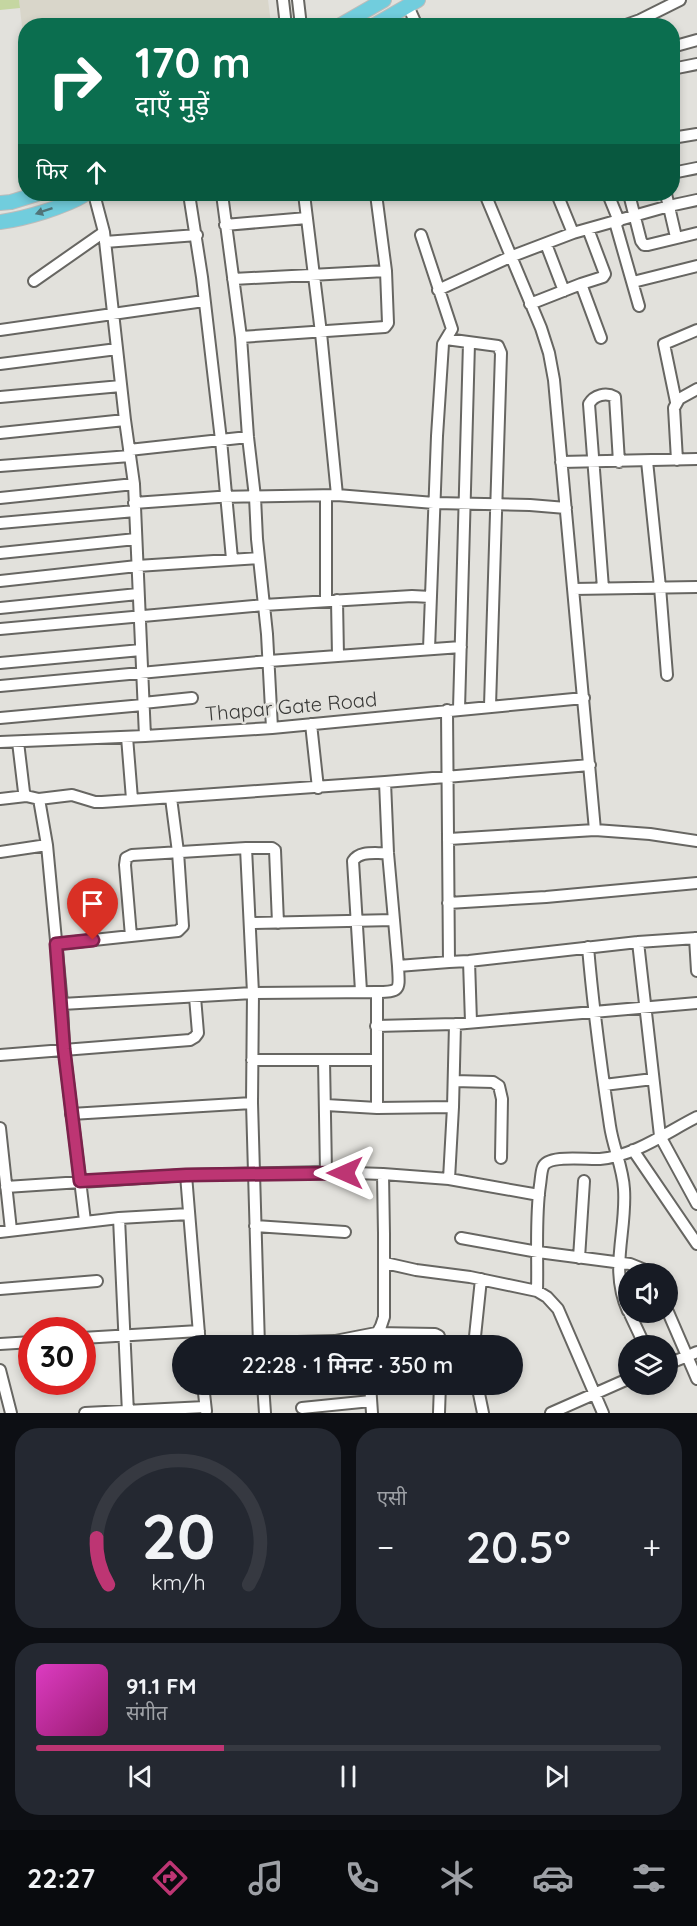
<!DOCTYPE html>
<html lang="hi">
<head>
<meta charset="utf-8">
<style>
  :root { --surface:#171b24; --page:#242831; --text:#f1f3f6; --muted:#9ea1a6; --line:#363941; --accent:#bd3573 }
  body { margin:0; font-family:Quicksand,"Noto Sans Devanagari",sans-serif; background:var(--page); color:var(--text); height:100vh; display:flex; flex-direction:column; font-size:22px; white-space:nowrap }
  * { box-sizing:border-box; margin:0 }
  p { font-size:20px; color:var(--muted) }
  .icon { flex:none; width:33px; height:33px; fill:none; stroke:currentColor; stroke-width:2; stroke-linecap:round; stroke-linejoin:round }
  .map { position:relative; height:1413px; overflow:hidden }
  .panel { display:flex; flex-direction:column; gap:15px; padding:15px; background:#0d0f14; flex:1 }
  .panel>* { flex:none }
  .hud { position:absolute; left:18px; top:18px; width:662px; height:183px; border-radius:24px; box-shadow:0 3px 9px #0003; background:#0b6e4f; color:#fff; overflow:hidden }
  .fabs { position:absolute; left:618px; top:1263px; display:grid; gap:12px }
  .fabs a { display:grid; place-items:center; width:60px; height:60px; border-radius:50%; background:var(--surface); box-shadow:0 3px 9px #0003; font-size:30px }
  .speed { position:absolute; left:18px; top:1317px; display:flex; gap:12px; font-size:30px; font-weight:700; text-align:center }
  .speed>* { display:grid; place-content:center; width:78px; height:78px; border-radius:50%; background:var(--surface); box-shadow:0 3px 9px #0003; line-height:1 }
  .speed .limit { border:9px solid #d22; background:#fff; color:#111 }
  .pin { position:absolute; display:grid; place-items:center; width:51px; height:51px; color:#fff; margin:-62px -26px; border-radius:50% 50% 50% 0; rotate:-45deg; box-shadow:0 0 6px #0007 }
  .pin .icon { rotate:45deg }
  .me { position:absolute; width:66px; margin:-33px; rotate:270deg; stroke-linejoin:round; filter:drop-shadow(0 0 4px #0008) }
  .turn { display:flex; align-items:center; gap:21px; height:126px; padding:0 18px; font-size:27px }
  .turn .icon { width:78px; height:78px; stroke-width:2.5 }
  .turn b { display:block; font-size:42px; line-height:51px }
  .then { display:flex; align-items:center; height:57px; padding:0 18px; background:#0003; gap:12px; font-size:22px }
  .big { font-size:45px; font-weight:600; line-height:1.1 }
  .panel .card { flex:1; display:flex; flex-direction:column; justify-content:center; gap:9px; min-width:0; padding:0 21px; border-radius:24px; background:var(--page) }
  .panel .dial { align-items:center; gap:0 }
  .dial svg { height:156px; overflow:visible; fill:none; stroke:var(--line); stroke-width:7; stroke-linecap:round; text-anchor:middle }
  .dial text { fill:var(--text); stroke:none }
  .song { display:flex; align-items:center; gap:18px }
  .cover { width:72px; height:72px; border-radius:9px; background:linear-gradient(135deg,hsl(310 70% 55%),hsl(320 70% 35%)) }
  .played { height:6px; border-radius:3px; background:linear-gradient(90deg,var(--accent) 30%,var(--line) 30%) }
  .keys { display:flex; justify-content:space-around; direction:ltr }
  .heat { display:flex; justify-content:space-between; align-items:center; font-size:33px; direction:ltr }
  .panel .tiles { flex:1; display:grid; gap:15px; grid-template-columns:1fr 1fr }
  .card:last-child { grid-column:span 2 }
  .trip { position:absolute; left:172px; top:1335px; width:351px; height:60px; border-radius:30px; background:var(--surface); box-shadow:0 3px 9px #0003; font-weight:600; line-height:60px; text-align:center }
  .tab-bar { display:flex; height:96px; justify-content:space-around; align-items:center; background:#090b0e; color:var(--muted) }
  .tab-bar .icon { width:42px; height:42px }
  .tab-bar .on { color:var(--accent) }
  .tab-bar b { font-size:27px; color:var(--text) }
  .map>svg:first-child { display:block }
  .built { fill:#d9d6ca }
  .green { fill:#c5d6a1 }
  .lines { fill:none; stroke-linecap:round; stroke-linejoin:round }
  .minor-casing { stroke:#676662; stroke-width:14 }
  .major-casing { stroke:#bcbcbb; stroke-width:16 }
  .minor { stroke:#fff; stroke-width:10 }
  .major { stroke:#71cddd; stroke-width:14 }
  .oneway { fill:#50757a }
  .route-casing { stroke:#7b224b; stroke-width:15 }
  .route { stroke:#bd3573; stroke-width:10 }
  .labels { text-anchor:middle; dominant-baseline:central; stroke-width:5; stroke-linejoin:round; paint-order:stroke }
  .street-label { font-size:20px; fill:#3a3a38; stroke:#e2e1dc }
</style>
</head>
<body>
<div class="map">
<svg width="697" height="1413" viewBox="0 0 697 1413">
  <rect width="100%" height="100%" fill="#e2e1dc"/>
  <path class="built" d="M19 0H268L271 24 26 26 25 53Z"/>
  <path class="green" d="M0 0H19L20 8 0 10Z"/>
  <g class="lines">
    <defs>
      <path id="minor" d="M283 0 286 26
        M298 0 301 26
        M408 6 417 26
        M623 26 640 20 680 0
        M672 47 697 40
        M672 69 697 64
        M672 138 697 134
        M672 173 697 168
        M94 194 104 232 125 420 134 484 145 736
        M189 194 202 277 221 440 232 559
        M222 194 241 337 248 437 255 497 257 539 267 634 272 728
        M304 194 321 333 337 495
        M485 194 541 328 549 353 554 380 595 830 650 834 697 841
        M557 194 573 233
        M608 194 619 221
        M629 194 641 241 644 245H648L697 233
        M666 194 676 237
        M615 222 639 306
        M225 225 307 218
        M421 235 452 329 443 344 437 436 429 649
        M105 242 197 235
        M546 244 564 291
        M233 279 386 271
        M34 281 104 232
        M633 282 697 266
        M581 284 603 277 605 274 588 229
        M438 290 510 257 573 233 669 206 697 200
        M530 304 581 284 601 338
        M0 330 204 301
        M241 337 385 327 388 323 386 271 376 194
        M446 339 498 346 501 353 490 706
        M0 364 117 349
        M0 397 121 386
        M676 402 664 344 697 330
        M0 433 125 420
        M129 450 248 437
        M677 460 674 408 679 399 697 389
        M647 461 660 587 667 675
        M561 462 697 459
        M0 466 130 456
        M326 496V601
        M0 498 134 484
        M134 503 218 497 337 495 434 503 530 505 566 508
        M0 523 135 511
        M0 553 136 539
        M0 581 137 566 259 558
        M603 588 589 404C594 395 606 392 615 397L619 462
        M573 589 697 587
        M337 600 338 656
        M0 608 138 594
        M0 629 264 605 412 596 431 597
        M0 663 141 650
        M0 686 269 661 461 647
        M143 703 192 698
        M459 709 469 343
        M447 710 449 962 469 961 638 942 697 938
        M0 718 143 705
        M311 724 318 788
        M127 737 132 799
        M0 742 145 736 272 728 584 698
        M18 742 24 792 26 796 39 799 47 845 62 1004 64 1049 85 1221
        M0 799 26 796
        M39 799 72 795 95 802H102L385 782 590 765
        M449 839 595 830
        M246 848H272L275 850 278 923
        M0 852 47 845
        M448 903 546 897 697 883
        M394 920 398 966
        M250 923 394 920 388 853 385 782
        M131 936 125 865 126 858 132 855 246 848 253 993 252 1103
        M695 938 697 971
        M638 942 660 1136 697 1204
        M56 944 178 931 183 926 178 852 171 798
        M588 947C593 1007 601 1066 610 1126 613 1147 623 1168 624 1189 627 1232 609 1269 628 1311
        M469 961 471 1022
        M361 991 353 861C360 850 376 854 388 853
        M377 992C402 992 399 989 398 966L449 962
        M62 1004 253 993 377 992V1108
        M376 1026 455 1024 697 1003
        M0 1055 190 1040 195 1037 198 1033 195 997
        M252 1060H376
        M324 1060 326 1172
        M454 1081 493 1082 499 1086 502 1099 501 1158
        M604 1085 653 1079
        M326 1105 377 1108 453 1107
        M71 1114 252 1103 259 1346
        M0 1128 11 1230
        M633 1150 697 1244
        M383 1174 449 1179 539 1195
        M186 1175 200 1346
        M449 1179 453 1107 455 1024
        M6 1187 186 1175 326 1172 383 1174 384 1234V1317L381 1326 370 1346
        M119 1218 128 1413
        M255 1226 345 1232
        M0 1232 119 1218 189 1214
        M461 1238 538 1252 630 1264 645 1270 647 1274
        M579 1258 584 1181
        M385 1263 416 1270 470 1277 537 1291 547 1297 558 1309 603 1413
        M0 1289 97 1281
        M537 1291C538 1256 535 1219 540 1185 541 1179 541 1172 543 1167 548 1154 588 1160 600 1159 635 1156 667 1132 697 1117
        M629 1312 645 1346
        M668 1312 697 1379
        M82 1338 199 1331
        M259 1343 335 1341 376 1333 435 1334 439 1336 441 1346
        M0 1344 32 1342
        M474 1346 481 1279
        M668 1364 697 1352
        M0 1370 11 1413
        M203 1384 206 1411
        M263 1384 265 1413
        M370 1384 372 1413
        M477 1384 483 1413
        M302 1408 371 1401
        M85 1413 205 1407
        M439 1413 440 1384
        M551 1413 628 1379"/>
      <path id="major" d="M339 26 384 0
        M373 26 418 0
        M0 203 11 202 37 194
        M0 222C24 219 65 207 86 194"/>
    </defs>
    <use href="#minor" class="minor-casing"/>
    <use href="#major" class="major-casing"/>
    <use href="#minor" class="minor"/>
    <use href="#major" class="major"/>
  </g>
  <defs><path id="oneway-solid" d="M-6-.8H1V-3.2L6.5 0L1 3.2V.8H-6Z" transform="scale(1.5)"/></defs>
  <use class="oneway" href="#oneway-solid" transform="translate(44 211) rotate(161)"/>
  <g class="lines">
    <defs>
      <path id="route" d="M93 940 56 944 64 1049 80 1181 186 1175 345 1173"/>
    </defs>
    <use href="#route" class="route-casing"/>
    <use href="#route" class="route"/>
  </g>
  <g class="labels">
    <g class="street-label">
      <text transform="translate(291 706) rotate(-5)">Thapar Gate Road</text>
    </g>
  </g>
</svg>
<div class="fabs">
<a><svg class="icon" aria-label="sound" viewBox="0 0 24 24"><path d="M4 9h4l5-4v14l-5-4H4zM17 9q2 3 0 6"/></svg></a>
<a><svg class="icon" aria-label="layers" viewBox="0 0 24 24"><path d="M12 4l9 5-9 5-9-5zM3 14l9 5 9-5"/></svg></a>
</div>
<div class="speed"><div class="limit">30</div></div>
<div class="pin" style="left:93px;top:940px;background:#d93025"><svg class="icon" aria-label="arrive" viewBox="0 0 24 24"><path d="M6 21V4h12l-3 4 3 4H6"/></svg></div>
<svg class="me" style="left:345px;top:1173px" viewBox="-20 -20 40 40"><path d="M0-17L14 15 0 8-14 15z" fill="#bd3573" stroke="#fff" stroke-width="4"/></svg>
<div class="trip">22:28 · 1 मिनट · 350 m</div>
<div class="hud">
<div class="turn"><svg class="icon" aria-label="right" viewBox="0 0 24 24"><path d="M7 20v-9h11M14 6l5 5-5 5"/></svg><div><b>170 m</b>दाएँ मुड़ें</div></div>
<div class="then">फिर<svg class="icon" aria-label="ahead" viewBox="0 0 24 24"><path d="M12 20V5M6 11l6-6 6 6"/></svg></div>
</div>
</div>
<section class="panel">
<div class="tiles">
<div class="card dial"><svg viewBox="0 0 100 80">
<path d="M14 69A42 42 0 1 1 86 69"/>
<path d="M14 69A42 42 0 0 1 8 45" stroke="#bd3573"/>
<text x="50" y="56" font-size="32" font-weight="700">20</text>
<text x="50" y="72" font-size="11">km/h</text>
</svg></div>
<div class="card"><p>एसी</p>
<div class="heat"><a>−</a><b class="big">20.5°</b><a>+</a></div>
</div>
<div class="card">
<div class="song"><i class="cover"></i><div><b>91.1 FM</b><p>संगीत</p></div></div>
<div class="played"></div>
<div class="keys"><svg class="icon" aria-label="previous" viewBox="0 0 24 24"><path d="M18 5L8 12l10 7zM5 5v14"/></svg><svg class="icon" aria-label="pause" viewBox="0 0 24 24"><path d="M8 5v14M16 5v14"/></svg><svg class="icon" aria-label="next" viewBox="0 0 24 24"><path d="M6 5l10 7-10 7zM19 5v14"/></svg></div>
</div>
</div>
</section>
<nav class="tab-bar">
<b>22:27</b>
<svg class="icon on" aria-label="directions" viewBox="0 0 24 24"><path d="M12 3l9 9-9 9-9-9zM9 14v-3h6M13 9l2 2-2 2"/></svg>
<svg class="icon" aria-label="music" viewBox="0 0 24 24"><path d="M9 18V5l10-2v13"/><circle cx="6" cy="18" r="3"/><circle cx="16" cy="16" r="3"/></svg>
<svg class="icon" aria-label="phone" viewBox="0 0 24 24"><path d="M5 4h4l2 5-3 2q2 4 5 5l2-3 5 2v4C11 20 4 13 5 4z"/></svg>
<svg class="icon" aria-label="climate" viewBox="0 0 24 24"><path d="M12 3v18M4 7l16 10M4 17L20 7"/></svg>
<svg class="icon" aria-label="car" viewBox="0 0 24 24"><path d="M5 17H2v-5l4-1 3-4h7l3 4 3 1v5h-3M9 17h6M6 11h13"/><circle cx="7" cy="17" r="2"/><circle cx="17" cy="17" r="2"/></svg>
<svg class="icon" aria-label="filters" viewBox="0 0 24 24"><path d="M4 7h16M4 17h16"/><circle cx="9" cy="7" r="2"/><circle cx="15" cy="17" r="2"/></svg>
</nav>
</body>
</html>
